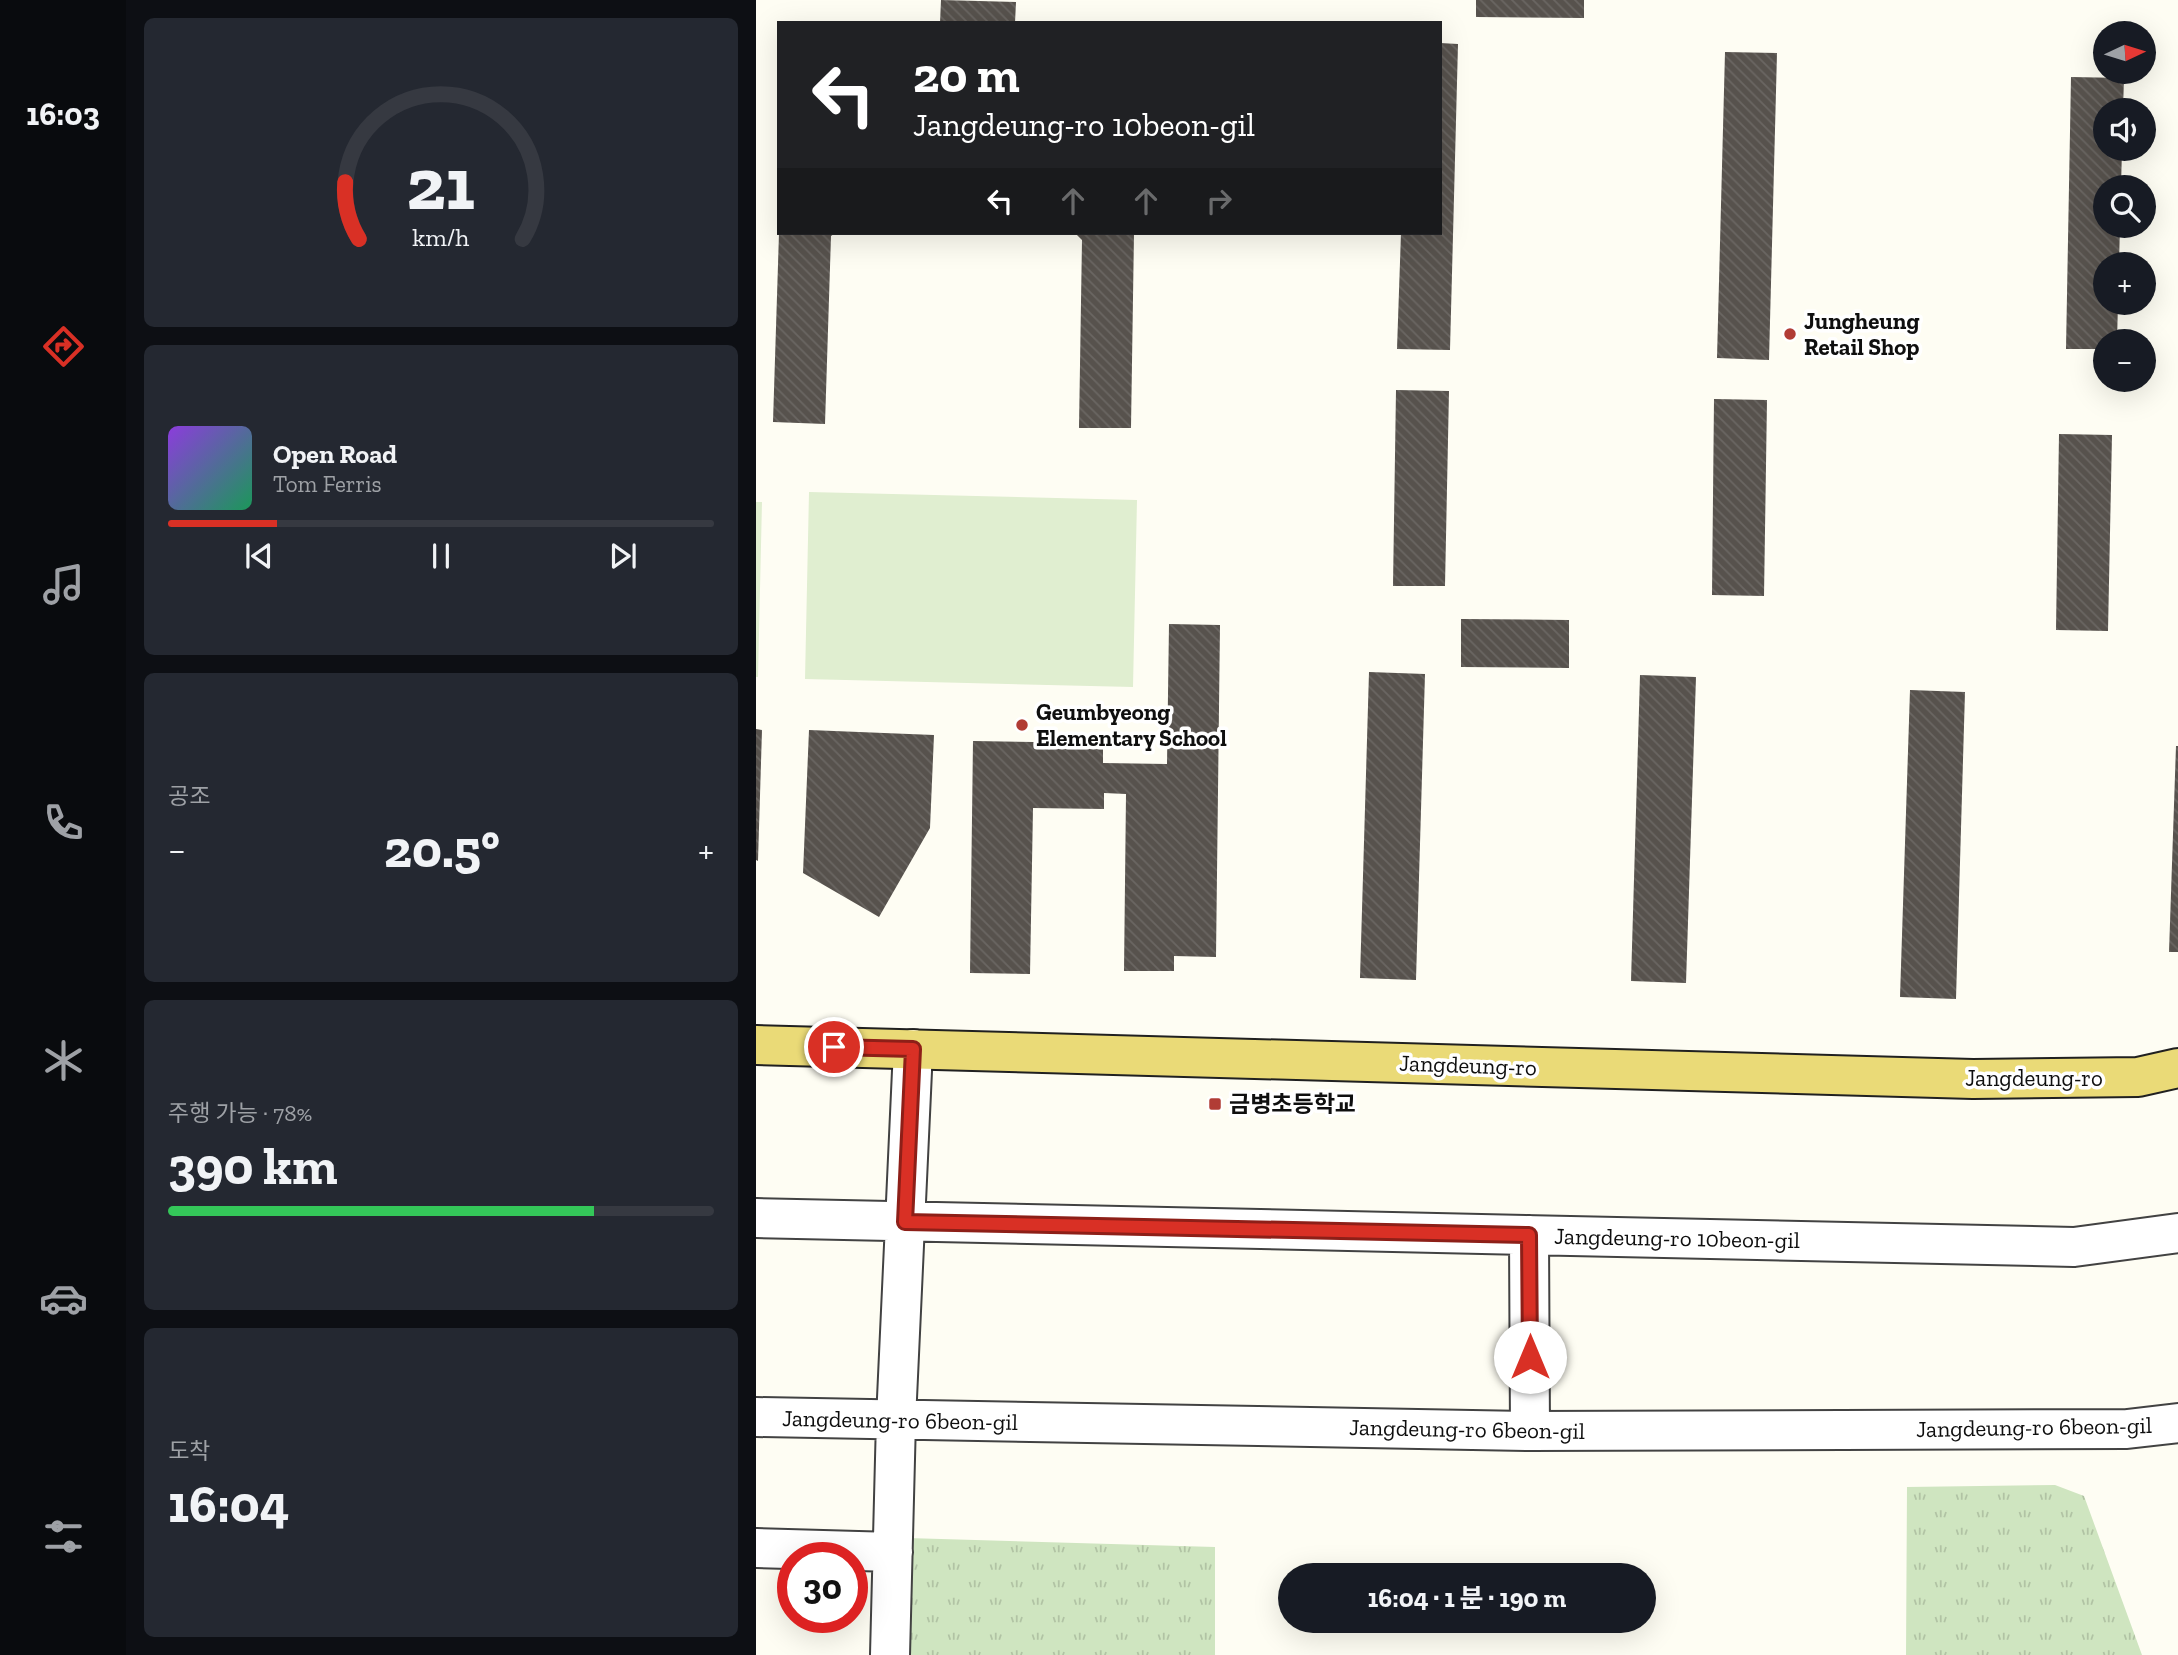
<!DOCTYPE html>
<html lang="ko">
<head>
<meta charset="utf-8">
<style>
  :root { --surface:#171b24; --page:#242831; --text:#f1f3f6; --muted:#9ea1a6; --line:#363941; --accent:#d93025 }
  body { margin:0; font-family:"Zilla Slab","Noto Sans KR",serif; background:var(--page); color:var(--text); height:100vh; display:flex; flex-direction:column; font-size:26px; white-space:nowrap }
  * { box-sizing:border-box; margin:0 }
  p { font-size:23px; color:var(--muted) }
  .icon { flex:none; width:38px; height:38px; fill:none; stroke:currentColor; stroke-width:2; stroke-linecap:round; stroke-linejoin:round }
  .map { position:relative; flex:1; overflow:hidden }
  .panel { display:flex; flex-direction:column; gap:18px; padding:18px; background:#0d0f14; width:630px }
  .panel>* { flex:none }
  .banner { position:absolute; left:21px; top:21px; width:665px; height:214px; border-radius:0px; box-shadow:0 7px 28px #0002; background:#202124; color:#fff; overflow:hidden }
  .needle { width:46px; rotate:86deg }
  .controls { position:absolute; left:1337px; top:21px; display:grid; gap:14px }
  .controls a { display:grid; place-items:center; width:63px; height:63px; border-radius:50%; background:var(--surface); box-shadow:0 7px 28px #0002; font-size:35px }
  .speed { position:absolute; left:21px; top:1542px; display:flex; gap:14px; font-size:35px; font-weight:700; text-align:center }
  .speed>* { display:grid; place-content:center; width:91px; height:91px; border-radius:50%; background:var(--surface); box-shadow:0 7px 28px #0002; line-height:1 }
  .speed .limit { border:10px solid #d22; background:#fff; color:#111 }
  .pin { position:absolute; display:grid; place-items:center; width:60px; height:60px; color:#fff; margin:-30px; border:4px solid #fff; border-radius:50%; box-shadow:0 2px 7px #0007 }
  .me { position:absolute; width:77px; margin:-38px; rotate:0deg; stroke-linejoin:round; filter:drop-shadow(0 0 5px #0008) }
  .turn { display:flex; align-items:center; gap:24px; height:147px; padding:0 21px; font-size:32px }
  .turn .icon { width:91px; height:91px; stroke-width:2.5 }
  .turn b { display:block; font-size:49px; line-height:60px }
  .lanes { display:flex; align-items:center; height:66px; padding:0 21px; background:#0003; justify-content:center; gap:35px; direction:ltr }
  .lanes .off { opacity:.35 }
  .big { font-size:52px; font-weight:700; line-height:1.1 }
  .panel .card { flex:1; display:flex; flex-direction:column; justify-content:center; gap:10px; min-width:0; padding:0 24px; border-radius:10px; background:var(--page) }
  .panel .dial { align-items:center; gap:0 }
  .dial svg { height:182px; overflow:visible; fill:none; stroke:var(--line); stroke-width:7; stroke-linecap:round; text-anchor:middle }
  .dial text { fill:var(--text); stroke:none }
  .song { display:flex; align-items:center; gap:21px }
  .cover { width:84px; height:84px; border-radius:10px; background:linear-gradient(135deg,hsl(270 70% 55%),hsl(150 70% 35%)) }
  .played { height:7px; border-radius:4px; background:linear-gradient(90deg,var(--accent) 20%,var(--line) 20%) }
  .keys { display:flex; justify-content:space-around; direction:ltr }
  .heat { display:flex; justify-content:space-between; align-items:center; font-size:38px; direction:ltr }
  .charge { height:10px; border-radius:5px; background:linear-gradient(90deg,#34c759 78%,var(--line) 0) }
  .trip { position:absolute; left:522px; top:1563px; width:378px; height:70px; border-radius:35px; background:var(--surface); box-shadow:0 7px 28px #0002; font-weight:700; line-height:70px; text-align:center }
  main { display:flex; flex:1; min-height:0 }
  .dock { display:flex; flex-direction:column; width:126px; justify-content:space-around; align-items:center; background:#090b0e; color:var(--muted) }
  .dock .icon { width:49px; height:49px }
  .dock .selected { color:var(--accent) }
  .dock b { font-size:32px; color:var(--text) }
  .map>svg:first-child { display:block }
  .park { fill:url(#park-tufts) }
  .pitch { fill:#e0eed0 }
  .building { fill:url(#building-back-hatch) }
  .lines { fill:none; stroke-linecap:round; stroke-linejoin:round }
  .minor-casing { stroke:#424242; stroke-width:42 }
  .major-casing { stroke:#202020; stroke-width:42 }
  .minor { stroke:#fff; stroke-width:38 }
  .major { stroke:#eada77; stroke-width:38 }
  .route-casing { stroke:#8d1f18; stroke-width:18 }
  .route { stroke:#d93025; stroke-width:12 }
  .poi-dot { fill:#b13c35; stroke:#fff; stroke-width:2.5 }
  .labels { text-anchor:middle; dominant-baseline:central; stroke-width:7; stroke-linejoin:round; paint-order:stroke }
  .poi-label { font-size:23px; font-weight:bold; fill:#0f0f0f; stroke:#fff; text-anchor:start }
  .street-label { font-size:23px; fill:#0f0f0f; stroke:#fff }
</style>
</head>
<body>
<main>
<nav class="dock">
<b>16:03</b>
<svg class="icon selected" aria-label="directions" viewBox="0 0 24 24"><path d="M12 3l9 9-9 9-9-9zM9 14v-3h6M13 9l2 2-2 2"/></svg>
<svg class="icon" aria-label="music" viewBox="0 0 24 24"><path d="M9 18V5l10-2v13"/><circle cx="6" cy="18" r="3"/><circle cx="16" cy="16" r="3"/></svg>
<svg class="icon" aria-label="phone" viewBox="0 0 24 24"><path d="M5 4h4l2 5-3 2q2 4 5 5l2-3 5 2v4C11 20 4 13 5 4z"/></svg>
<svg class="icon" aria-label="climate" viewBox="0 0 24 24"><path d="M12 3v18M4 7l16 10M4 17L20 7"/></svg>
<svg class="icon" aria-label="car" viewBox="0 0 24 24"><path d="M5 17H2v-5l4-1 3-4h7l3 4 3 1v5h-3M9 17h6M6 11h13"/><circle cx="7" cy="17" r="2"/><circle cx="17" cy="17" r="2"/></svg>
<svg class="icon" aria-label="filters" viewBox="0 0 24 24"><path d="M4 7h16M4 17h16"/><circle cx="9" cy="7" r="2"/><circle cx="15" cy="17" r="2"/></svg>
</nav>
<section class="panel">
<div class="card dial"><svg viewBox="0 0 100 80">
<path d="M14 69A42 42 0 1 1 86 69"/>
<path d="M14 69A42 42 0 0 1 8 44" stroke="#d93025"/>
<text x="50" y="56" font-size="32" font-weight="700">21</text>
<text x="50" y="72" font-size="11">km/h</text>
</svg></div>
<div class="card">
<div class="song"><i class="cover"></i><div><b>Open Road</b><p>Tom Ferris</p></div></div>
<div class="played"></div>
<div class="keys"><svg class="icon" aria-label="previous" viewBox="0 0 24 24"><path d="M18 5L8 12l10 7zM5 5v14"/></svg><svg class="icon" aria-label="pause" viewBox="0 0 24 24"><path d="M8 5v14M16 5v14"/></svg><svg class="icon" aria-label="next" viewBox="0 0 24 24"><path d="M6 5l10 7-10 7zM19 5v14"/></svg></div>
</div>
<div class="card"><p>공조</p>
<div class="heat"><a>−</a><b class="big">20.5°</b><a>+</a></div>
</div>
<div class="card"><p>주행 가능 · 78%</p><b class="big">390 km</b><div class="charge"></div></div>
<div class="card"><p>도착</p><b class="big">16:04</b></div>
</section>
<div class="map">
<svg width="1422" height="1655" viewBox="0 0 1422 1655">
  <defs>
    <pattern id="park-tufts" width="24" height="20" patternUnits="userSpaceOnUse" patternTransform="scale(1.75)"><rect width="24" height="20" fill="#cfe5c0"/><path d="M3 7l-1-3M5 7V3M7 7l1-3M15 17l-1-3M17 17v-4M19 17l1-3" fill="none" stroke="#b1c3a4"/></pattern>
    <pattern id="building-back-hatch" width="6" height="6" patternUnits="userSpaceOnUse" patternTransform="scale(1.75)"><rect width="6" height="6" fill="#57524d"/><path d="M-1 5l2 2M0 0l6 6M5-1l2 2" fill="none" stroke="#6a6662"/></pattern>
  </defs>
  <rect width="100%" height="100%" fill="#fefdf3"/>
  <path class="park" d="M1299 1485 1328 1496 1386 1655H1150L1151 1487Z
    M151 1538 459 1547V1655H150Z"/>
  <path class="pitch" d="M53 492 381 500 377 687 49 679Z
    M0 502H6L2 677H0Z"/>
  <path class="building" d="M185 0 260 2 259 23H184Z
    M720 0H828V18L720 17Z
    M684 43 702 44 694 350 641 349 645 233H684Z
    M969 52 1021 53 1013 360 961 358Z
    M1315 77 1368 78 1367 110H1349V149H1366L1365 187H1349V226H1364L1363 264H1349V303H1362L1361 341H1349V349H1310Z
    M23 233H79L75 236 69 424 17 422Z
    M319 233H378L375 428H323L326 240Z
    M640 390 693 391 689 586H637Z
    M958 399 1011 400 1008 596 956 595Z
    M1303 434 1356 435 1352 631 1300 630Z
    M705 619 813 620V668L705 667Z
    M413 624 464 625 460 957 418 956V971H368L370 794 348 793V809L277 808 274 974 214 973 217 741 347 743V763L411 764Z
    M613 672 669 674 660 980 604 978Z
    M884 675 940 677 930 983 875 981Z
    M1154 690 1209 692 1200 999 1144 997Z
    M0 729 6 730 2 861 0 860Z
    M53 730 178 735 174 828 123 917 47 873Z
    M1420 746H1422V952H1413Z"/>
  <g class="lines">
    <defs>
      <path id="minor" d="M0 1218 1318 1247 1422 1233
        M773 1235 774 1431
        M0 1417 774 1431 1371 1429 1422 1423
        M0 1548 137 1552
        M134 1655 140 1420 157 1049"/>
      <path id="major" d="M0 1045 1217 1079 1382 1077 1422 1068"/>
    </defs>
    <use href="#minor" class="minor-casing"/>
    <use href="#major" class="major-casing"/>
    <use href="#minor" class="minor"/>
    <use href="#major" class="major"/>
  </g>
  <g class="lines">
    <defs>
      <path id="route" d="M78 1047 157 1049 149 1222 773 1235 774 1357"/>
    </defs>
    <use href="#route" class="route-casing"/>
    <use href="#route" class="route"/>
  </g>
  <g class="poi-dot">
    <circle cx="1034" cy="334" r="7"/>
    <circle cx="266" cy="725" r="7"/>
    <rect x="452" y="1097" width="14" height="14" rx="3.5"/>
  </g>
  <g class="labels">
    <g class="poi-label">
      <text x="1048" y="321">Jungheung<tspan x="1048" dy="26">Retail Shop</tspan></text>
      <text x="280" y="712">Geumbyeong<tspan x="280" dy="26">Elementary School</tspan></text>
      <text x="473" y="1104">금병초등학교</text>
    </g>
    <g class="street-label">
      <text transform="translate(712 1065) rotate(2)">Jangdeung-ro</text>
      <text x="1278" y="1078">Jangdeung-ro</text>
      <text transform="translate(921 1238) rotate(1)">Jangdeung-ro 10beon-gil</text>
      <text transform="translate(144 1420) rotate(1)">Jangdeung-ro 6beon-gil</text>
      <text transform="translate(1278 1427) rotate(-1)">Jangdeung-ro 6beon-gil</text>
      <text transform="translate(711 1429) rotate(1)">Jangdeung-ro 6beon-gil</text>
    </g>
  </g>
</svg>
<div class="controls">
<a><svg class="needle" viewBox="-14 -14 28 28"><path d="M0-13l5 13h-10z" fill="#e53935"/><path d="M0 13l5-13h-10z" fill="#9ea1a6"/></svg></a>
<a><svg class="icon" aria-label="sound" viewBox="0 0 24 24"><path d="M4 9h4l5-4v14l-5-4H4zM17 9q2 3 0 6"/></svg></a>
<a><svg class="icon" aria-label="search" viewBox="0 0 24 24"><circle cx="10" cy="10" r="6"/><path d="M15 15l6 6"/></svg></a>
<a>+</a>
<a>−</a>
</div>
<div class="speed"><div class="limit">30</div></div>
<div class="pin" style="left:78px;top:1047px;background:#d93025"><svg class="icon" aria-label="arrive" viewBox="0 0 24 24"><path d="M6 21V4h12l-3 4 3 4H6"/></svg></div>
<svg class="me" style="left:774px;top:1357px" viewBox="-20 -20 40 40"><circle r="19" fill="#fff"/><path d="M0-13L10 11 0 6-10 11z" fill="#d93025"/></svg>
<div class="trip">16:04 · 1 분 · 190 m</div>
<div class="banner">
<div class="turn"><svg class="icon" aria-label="left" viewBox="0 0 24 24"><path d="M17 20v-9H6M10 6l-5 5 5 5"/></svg><div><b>20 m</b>Jangdeung-ro 10beon-gil</div></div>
<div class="lanes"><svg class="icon" aria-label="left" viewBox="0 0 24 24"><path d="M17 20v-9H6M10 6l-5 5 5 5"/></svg><svg class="icon off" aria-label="ahead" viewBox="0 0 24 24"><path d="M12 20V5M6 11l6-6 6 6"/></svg><svg class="icon off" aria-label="ahead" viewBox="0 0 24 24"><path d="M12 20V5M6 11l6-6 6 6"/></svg><svg class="icon off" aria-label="right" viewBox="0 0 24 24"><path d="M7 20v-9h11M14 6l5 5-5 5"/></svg></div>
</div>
</div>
</main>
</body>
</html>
